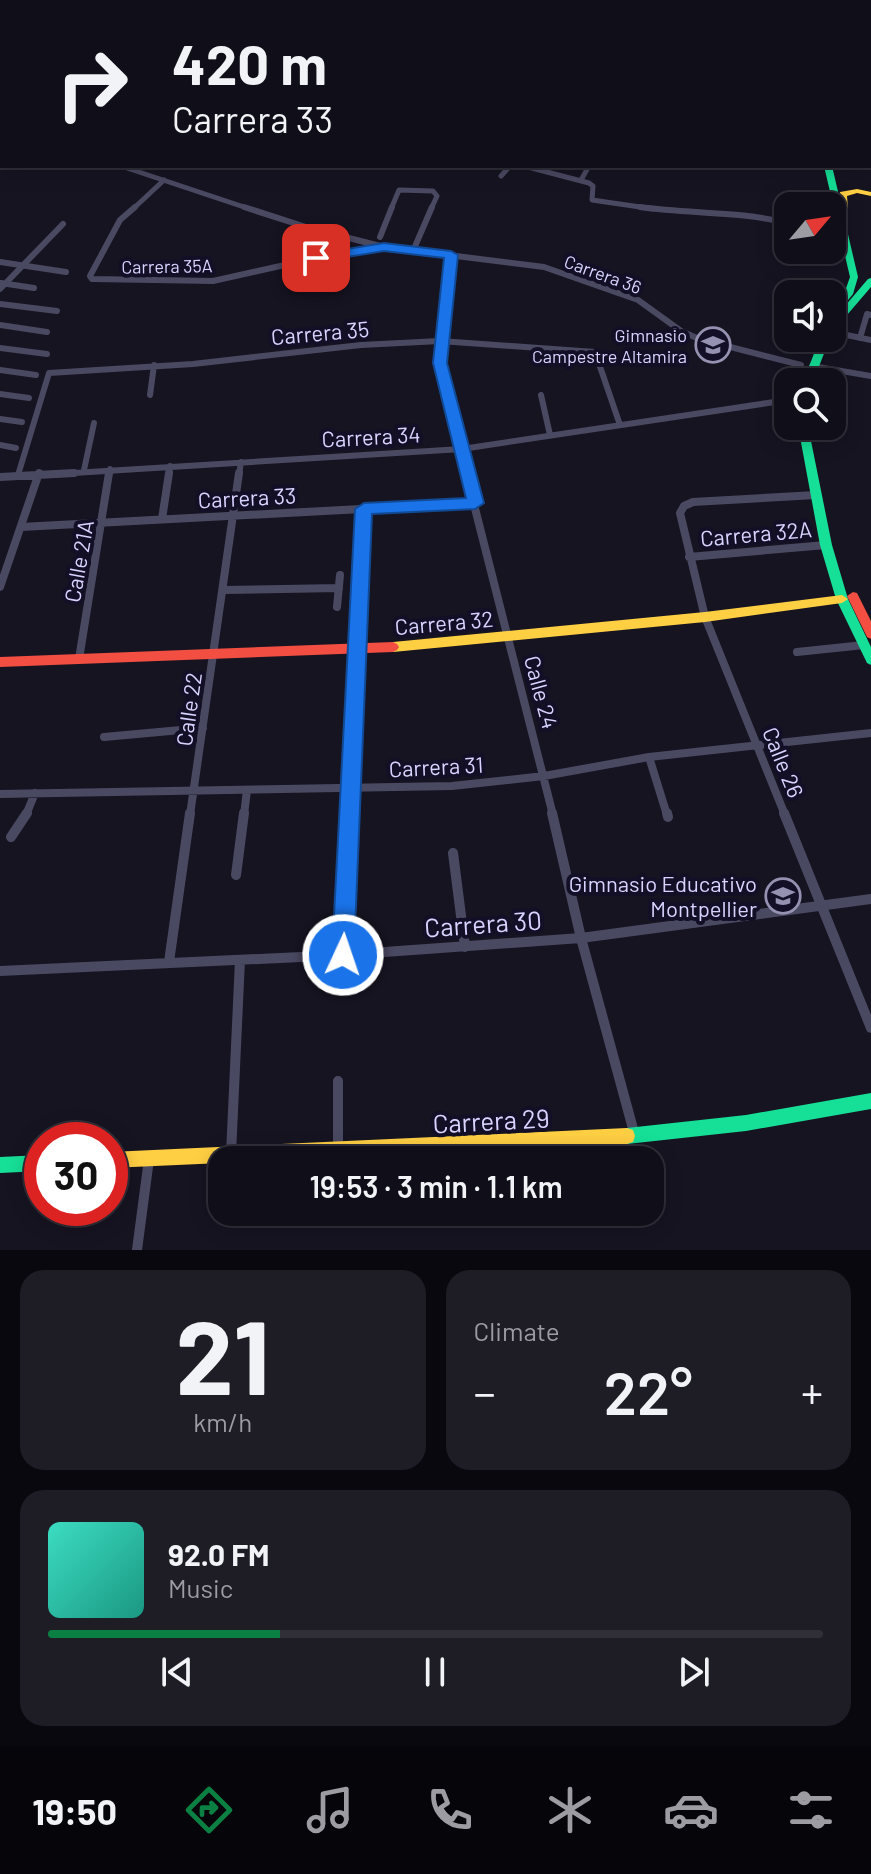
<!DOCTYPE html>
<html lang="en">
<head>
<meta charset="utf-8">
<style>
  :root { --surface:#100f19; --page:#1e1d26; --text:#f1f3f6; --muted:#9c9ca2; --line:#302f38; --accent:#0b8043 }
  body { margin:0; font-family:Barlow,sans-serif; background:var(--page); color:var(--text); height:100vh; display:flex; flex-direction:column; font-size:30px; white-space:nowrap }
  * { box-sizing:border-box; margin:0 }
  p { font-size:26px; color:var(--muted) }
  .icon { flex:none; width:44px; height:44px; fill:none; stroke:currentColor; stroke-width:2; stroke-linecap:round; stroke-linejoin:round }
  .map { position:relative; height:1250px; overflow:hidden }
  .drawer { display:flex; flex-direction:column; gap:20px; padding:20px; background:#09080e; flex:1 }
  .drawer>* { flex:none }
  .guide { position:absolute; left:0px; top:0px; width:872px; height:168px; box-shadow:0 4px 20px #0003,0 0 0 2px var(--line); background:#100f19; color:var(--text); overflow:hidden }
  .needle { width:52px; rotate:61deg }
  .buttons { position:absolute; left:774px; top:192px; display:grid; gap:16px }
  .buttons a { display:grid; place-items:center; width:72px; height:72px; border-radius:16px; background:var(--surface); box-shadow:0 4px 20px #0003,0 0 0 2px var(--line); font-size:40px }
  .speed { position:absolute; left:24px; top:1122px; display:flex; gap:16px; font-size:40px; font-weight:700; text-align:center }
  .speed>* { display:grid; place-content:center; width:104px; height:104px; border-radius:50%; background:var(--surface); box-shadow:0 4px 20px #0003,0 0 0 2px var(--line); line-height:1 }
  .speed .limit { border:12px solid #d22; background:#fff; color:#111 }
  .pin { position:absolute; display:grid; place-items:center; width:68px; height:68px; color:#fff; margin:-34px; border-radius:16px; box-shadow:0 4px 12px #0006 }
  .me { position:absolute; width:88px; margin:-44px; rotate:3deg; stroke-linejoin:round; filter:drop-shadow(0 0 6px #0008) }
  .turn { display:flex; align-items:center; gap:28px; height:168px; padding:0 40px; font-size:36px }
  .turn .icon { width:104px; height:104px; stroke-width:2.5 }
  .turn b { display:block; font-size:56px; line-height:68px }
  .big { font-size:60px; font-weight:600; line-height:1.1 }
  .drawer .widget { flex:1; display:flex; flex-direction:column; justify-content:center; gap:12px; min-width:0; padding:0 28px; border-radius:24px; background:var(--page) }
  .drawer .dial { align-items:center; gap:0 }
  .dial b { font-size:104px; line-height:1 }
  .song { display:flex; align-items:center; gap:24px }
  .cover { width:96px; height:96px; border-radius:12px; background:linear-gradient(135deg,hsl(170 70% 55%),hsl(170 70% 35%)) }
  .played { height:8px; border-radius:4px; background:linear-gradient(90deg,var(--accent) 30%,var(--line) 30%) }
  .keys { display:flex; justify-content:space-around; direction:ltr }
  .heat { display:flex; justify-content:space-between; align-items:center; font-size:44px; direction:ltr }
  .drawer .tiles { flex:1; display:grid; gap:20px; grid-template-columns:1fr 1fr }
  .widget:last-child { grid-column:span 2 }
  .trip { position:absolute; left:208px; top:1146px; width:456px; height:80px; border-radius:24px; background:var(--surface); box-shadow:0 4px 20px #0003,0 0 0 2px var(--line); font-weight:600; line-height:80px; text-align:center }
  .tab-bar { display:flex; height:128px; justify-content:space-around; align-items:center; background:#06060a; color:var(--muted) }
  .tab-bar .icon { width:56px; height:56px }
  .tab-bar .on { color:var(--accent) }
  .tab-bar b { font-size:36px; color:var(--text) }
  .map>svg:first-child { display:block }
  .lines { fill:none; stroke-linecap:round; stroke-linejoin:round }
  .street-far3 { stroke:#4a4962; stroke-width:5 }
  .street-far2 { stroke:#4a4962; stroke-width:6 }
  .street-far1 { stroke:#4a4962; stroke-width:8 }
  .street { stroke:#4a4962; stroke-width:10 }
  .fast { fill:#16e098; fill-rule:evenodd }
  .slow { fill:#ffcf43; fill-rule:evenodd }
  .jam { fill:#f24e42; fill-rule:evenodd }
  .route { fill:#1a73e8; stroke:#114b97; stroke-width:2 }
  .labels { text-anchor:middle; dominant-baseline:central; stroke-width:8; stroke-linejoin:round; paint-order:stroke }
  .far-street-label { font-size:18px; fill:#d9d4ff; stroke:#130f26 }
  .far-poi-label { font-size:18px; fill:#d9d4ff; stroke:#130f26; text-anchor:end }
  .street-label { font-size:22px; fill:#d9d4ff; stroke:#130f26 }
  .poi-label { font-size:22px; fill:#d9d4ff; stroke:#130f26; text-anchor:end }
  .near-street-label { font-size:26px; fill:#d9d4ff; stroke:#130f26 }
</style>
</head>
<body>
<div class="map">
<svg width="871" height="1250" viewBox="0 0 871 1250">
  <rect width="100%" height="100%" fill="#161421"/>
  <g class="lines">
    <path class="street-far3" d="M364 0 373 2
      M121 166 250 209
      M524 166 589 183 593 186 592 200 654 209
      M501 176 510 166
      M581 180 589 166
      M133 209 164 180
      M391 209 399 190 433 191 437 196 431 209"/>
    <path class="street-far2" d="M135 207 120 220 90 276 92 279 213 281 316 258 379 248
      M244 207 306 227 384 247 544 267 638 300 681 331 699 339 801 365
      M640 207C690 214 739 211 788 223
      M380 237 392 207
      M413 251 432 207
      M451 255 440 363 467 475
      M0 262 66 272
      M1 283 34 288
      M0 289 63 224
      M0 304 57 311
      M0 325 47 332
      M832 332 871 340
      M860 338 867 314 871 315
      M0 348 47 354
      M812 366 871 376
      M0 370 36 375
      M0 394 29 398
      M150 395 154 365
      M541 395 550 435
      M0 419 22 422
      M0 445 16 448
      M84 470 94 423
      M18 475 49 373 193 364 361 345 440 341 595 352 620 425
      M41 475 462 449 788 400
      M109 475 110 469
      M169 475 170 466
      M239 475 241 462"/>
    <path class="street-far1" d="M466 473 553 815
      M0 477 74 473
      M162 519 169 473
      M21 527 475 503
      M689 557 826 545
      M0 587 39 473
      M224 590 339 588
      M337 607 340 575
      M797 652 864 645
      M79 659 109 473
      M104 737 203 728
      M649 757 667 815
      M0 794 452 786 544 776 649 757 871 733
      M26 815 35 793
      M190 815 239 473
      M244 815 247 790
      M350 815 364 509
      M785 815 705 617 680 513 684 506 693 502 816 495"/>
    <path class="street" d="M552 813 581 938 635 1136
      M667 813 668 817
      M784 813 871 1028
      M11 837 27 813
      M453 853 465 947
      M236 875 244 813
      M343 955 350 813
      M169 962 190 813
      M0 971 343 955 581 938 871 899
      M338 1081V1149
      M231 1154 240 960
      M137 1250 149 1159"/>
    <path class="fast" d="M626 0H633L635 2H628Z
      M824 166H832L858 277 853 294 835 316 832 317V308L844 294 850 277Z
      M871 278V287L835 329 832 330V321L868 279Z
      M820 338H830L813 382H803Z
      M798 426H808L832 545 848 599 871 647V665L867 663 836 599 820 545Z
      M871 1093V1109L746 1131 627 1144 621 1142 619 1136 621 1130 627 1128 746 1115Z
      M42 1155V1171L0 1173V1157Z"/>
    <path class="slow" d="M610 0H617L618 2H611Z
      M870 161H871V169L867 166H870Z
      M857 189 871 192V196L857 193 847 196 848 208 841 210 840 192Z
      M842 595 848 599 842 603 705 622 393 652 389 650 387 647 389 644 393 642 705 612Z
      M627 1128 633 1130 635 1136 633 1142 627 1144 289 1160H222V1163L110 1168V1152Z"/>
    <path class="jam" d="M870 142H871V148H870Z
      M853 592 857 593 871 621V639L867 637 847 596Z
      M393 642 397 644 399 647 397 650 393 652 0 667V657Z"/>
  </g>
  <path class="route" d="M384 243 451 251 458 255 447 363 484 503 475 509 372 514 354 955 351 963 343 966 335 963 332 955 355 509 364 503 466 498 433 363 444 258 384 251 316 262 309 258 316 254Z"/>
  <defs>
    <symbol id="school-ring" viewBox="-11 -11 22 22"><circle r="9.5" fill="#130f26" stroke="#9591b1" stroke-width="1.5"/><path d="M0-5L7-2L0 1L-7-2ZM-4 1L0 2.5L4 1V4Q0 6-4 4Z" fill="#9591b1"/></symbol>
  </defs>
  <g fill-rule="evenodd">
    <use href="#school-ring" x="693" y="325" width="40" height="40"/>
    <use href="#school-ring" x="763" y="876" width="40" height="40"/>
  </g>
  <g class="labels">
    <g class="far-street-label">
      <text transform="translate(167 266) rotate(-1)">Carrera 35A</text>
      <text transform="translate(603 274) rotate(20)">Carrera 36</text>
    </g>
    <g class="far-poi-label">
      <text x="687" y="335">Gimnasio<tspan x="687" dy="21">Campestre Altamira</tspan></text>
    </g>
    <g class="street-label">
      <text transform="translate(320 332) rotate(-5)">Carrera 35</text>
      <text transform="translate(371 436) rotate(-3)">Carrera 34</text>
      <text transform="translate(247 497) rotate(-3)">Carrera 33</text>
      <text transform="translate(756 533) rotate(-5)">Carrera 32A</text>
      <text transform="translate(78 561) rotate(-80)">Calle 21A</text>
      <text transform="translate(444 622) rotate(-5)">Carrera 32</text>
      <text transform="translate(542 692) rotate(75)">Calle 24</text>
      <text transform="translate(188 709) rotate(-82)">Calle 22</text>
      <text transform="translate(784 762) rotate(68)">Calle 26</text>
      <text transform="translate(436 766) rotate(-3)">Carrera 31</text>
    </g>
    <g class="poi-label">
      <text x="757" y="883">Gimnasio Educativo<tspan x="757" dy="25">Montpellier</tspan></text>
    </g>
    <g class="near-street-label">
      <text transform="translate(483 923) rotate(-4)">Carrera 30</text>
      <text transform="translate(491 1120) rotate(-3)">Carrera 29</text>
    </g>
  </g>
</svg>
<div class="buttons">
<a><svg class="needle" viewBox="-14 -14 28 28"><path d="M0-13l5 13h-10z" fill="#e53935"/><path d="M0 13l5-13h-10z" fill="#9c9ca2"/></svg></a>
<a><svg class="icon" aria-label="sound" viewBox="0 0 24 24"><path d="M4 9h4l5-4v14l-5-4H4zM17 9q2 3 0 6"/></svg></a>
<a><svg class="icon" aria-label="search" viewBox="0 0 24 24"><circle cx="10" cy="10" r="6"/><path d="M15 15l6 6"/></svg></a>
</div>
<div class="speed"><div class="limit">30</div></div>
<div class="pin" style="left:316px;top:258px;background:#d93025"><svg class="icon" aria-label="arrive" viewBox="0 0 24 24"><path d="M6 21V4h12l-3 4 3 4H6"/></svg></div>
<svg class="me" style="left:343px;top:955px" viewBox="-20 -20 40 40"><circle r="17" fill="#1a73e8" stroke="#fff" stroke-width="3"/><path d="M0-11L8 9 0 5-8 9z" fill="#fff"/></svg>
<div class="trip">19:53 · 3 min · 1.1 km</div>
<div class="guide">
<div class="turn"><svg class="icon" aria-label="right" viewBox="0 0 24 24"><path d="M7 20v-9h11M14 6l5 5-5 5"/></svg><div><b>420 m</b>Carrera 33</div></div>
</div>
</div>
<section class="drawer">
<div class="tiles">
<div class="widget dial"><b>21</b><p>km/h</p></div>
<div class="widget"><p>Climate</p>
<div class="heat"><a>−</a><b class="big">22°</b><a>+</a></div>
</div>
<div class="widget">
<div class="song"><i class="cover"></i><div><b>92.0 FM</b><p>Music</p></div></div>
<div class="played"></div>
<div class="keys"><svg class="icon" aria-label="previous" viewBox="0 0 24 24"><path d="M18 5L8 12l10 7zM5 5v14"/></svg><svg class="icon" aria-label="pause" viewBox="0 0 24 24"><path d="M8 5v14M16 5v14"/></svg><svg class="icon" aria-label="next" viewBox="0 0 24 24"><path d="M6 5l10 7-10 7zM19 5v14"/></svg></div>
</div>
</div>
</section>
<nav class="tab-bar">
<b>19:50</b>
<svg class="icon on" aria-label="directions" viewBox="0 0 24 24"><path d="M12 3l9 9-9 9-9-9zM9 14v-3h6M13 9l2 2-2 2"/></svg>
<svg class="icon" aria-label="music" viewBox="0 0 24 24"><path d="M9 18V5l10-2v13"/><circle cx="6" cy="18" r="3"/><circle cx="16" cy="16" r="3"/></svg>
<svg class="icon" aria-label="phone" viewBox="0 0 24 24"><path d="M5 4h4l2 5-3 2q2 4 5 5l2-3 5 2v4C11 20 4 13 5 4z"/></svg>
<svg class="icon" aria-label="climate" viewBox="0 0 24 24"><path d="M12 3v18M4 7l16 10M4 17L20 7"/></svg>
<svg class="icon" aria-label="car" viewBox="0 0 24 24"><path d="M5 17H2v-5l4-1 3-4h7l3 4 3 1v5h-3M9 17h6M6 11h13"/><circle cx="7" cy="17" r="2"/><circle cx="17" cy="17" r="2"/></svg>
<svg class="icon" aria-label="filters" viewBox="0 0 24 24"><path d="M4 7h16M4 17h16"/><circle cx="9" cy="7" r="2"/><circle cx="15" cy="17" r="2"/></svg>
</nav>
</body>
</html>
